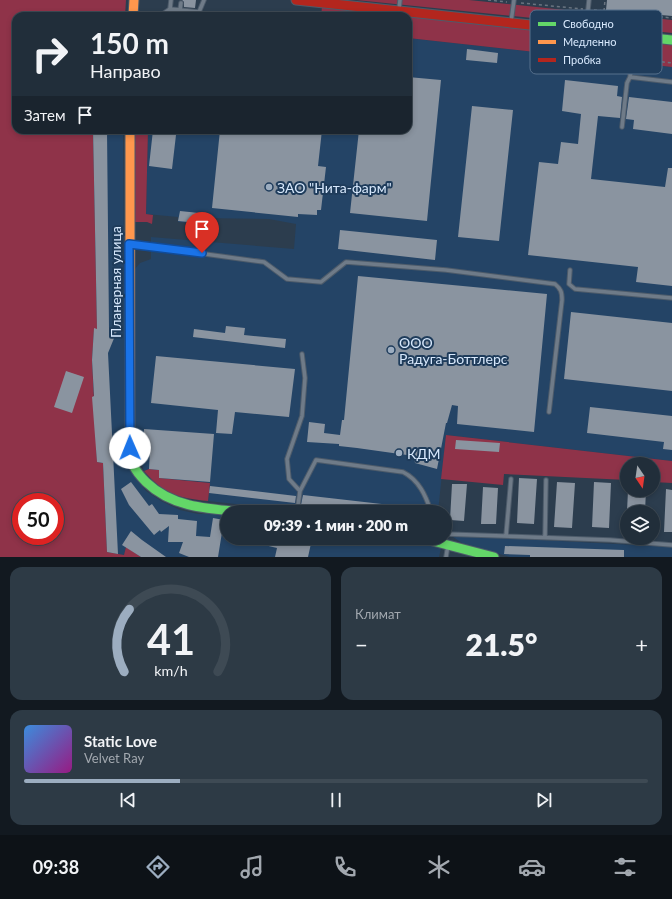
<!DOCTYPE html>
<html lang="ru">
<head>
<meta charset="utf-8">
<style>
  :root { --surface:#212e3a; --page:#2d3a45; --text:#f1f3f6; --muted:#a2a8af; --line:#3e4a54; --accent:#9cadc0 }
  body { margin:0; font-family:Lato,sans-serif; background:var(--page); color:var(--text); height:100vh; display:flex; flex-direction:column; font-size:15px; white-space:nowrap }
  * { box-sizing:border-box; margin:0 }
  p { font-size:13px; color:var(--muted) }
  .icon { flex:none; width:22px; height:22px; fill:none; stroke:currentColor; stroke-width:2; stroke-linecap:round; stroke-linejoin:round }
  .map { position:relative; height:557px; overflow:hidden }
  .sheet { display:flex; flex-direction:column; gap:10px; padding:10px; background:#121920; flex:1 }
  .sheet>* { flex:none }
  .guide { position:absolute; left:12px; top:12px; width:400px; height:122px; border-radius:12px; box-shadow:0 2px 6px #0003,0 0 0 1px var(--line); background:#212e3a; color:var(--text); overflow:hidden }
  .needle { width:26px; rotate:167deg }
  .fabs { position:absolute; left:620px; top:457px; display:grid; gap:8px }
  .fabs a { display:grid; place-items:center; width:40px; height:40px; border-radius:50%; background:var(--surface); box-shadow:0 2px 6px #0003,0 0 0 1px var(--line); font-size:20px }
  .speed { position:absolute; left:12px; top:493px; display:flex; gap:8px; font-size:20px; font-weight:700; text-align:center }
  .speed>* { display:grid; place-content:center; width:52px; height:52px; border-radius:50%; background:var(--surface); box-shadow:0 2px 6px #0003,0 0 0 1px var(--line); line-height:1 }
  .speed .limit { border:6px solid #d22; background:#fff; color:#111 }
  .pin { position:absolute; display:grid; place-items:center; width:34px; height:34px; color:#fff; margin:-41px -17px; border-radius:50% 50% 50% 0; rotate:-45deg; box-shadow:0 0 4px #0007 }
  .pin .icon { rotate:45deg }
  .me { position:absolute; width:44px; margin:-22px; rotate:359deg; stroke-linejoin:round; filter:drop-shadow(0 0 3px #0008) }
  .turn { display:flex; align-items:center; gap:14px; height:84px; padding:0 12px; font-size:18px }
  .turn .icon { width:52px; height:52px; stroke-width:2.5 }
  .turn b { display:block; font-size:28px; line-height:34px }
  .then { display:flex; align-items:center; height:38px; padding:0 12px; background:#0003; gap:8px; font-size:15px }
  .big { font-size:30px; font-weight:800; line-height:1.1 }
  .sheet .tile { flex:1; display:flex; flex-direction:column; justify-content:center; gap:6px; min-width:0; padding:0 14px; border-radius:12px; background:var(--page) }
  .sheet .dial { align-items:center; gap:0 }
  .dial svg { height:104px; overflow:visible; fill:none; stroke:var(--line); stroke-width:7; stroke-linecap:round; text-anchor:middle }
  .dial text { fill:var(--text); stroke:none }
  .song { display:flex; align-items:center; gap:12px }
  .cover { width:48px; height:48px; border-radius:6px; background:linear-gradient(135deg,hsl(210 70% 55%),hsl(310 70% 35%)) }
  .played { height:4px; border-radius:2px; background:linear-gradient(90deg,var(--accent) 25%,var(--line) 25%) }
  .keys { display:flex; justify-content:space-around; direction:ltr }
  .heat { display:flex; justify-content:space-between; align-items:center; font-size:22px; direction:ltr }
  .sheet .tiles { flex:1; display:grid; gap:10px; grid-template-columns:1fr 1fr }
  .tile:last-child { grid-column:span 2 }
  .trip { position:absolute; left:220px; top:505px; width:232px; height:40px; border-radius:20px; background:var(--surface); box-shadow:0 2px 6px #0003,0 0 0 1px var(--line); font-weight:800; line-height:40px; text-align:center }
  .tabs { display:flex; height:64px; justify-content:space-around; align-items:center; background:#0d1217; color:var(--muted) }
  .tabs .icon { width:28px; height:28px }
  .tabs .selected { color:var(--accent) }
  .tabs b { font-size:18px; color:var(--text) }
  .map>svg:first-child { display:block }
  .built { fill:#244466 }
  .green { fill:#8f3349; fill-rule:evenodd }
  .building { fill:#8a94a0 }
  .lines { fill:none; stroke-linecap:round; stroke-linejoin:round }
  .lane-casing { stroke:#4d5b6a; stroke-width:5.5 }
  .fast-casing { stroke:#4d5b6a; stroke-width:11 }
  .slow-casing { stroke:#4d5b6a; stroke-width:11 }
  .jam-casing { stroke:#4d5b6a; stroke-width:11 }
  .path { stroke:#697480; stroke-width:1.5; stroke-dasharray:3 3; stroke-linecap:butt }
  .lane { stroke:#6f7b88; stroke-width:3.5 }
  .fast { stroke:#63d668; stroke-width:9 }
  .slow { stroke:#ff974d; stroke-width:9 }
  .jam { stroke:#b3261e; stroke-width:9 }
  .route-casing { stroke:#114b97; stroke-width:10 }
  .route { stroke:#1a73e8; stroke-width:7 }
  .poi-dot { fill:#9cadc0; stroke:#1f3c5b; stroke-width:1.5 }
  .labels { text-anchor:middle; dominant-baseline:central; stroke-width:4; stroke-linejoin:round; paint-order:stroke }
  .poi-label { font-size:14px; fill:#d8e9fd; stroke:#1f3c5b; text-anchor:start }
  .street-label { font-size:14px; fill:#d8e9fd; stroke:#1f3c5b }
  .key { fill:#1f3c5b; stroke:#56708c; stroke-width:1 }
  .key-label { font-size:11px; fill:#d8e9fd }
</style>
</head>
<body>
<div class="map">
<svg width="672" height="557" viewBox="0 0 672 557">
  <rect width="100%" height="100%" fill="#2c3d4e"/>
  <path class="built" d="M408 38 672 67V461L446 435 438 512H311L208 501 210 483 159 478 149 469 144 471 136 446 135 433V269L140 263 151 259V237L294 249 296 224 269 219 199 218 198 224 178 222V217L146 214 148 130H408Z
    M93 130H123L125 449 135 477 146 491 161 501 180 510 198 514H227V538H387L441 548 439 557H141L126 547 124 555 107 552 103 463 97 462 92 360 94 328 97 329Z
    M450 535 672 547V557H510L462 543Z"/>
  <path class="green" d="M0 0H126L125 16H16V130H93L97 329H94L92 360 97 462 103 463 107 552 124 555 126 547 141 557H0ZM21 502H55V536H21Z
    M356 0H469L584 12 582 23Z
    M322 7 407 16H321Z
    M596 12 672 20V33L595 25Z
    M408 16 672 45V67L408 38Z
    M135 130H148L146 214 153 215 152 224 147 222H135Z
    M446 435 672 461V483L653 482V464H627V480L504 474 503 485 441 479Z
    M149 469 159 470V478L210 483 208 501C177 498 164 494 144 471Z"/>
  <path class="building" d="M182 0H196L195 8 184 7V2Z
    M607 0H672V16L606 10Z
    M467 49 498 53 497 63 466 60Z
    M408 77 441 80 427 221 350 213 359 130H408Z
    M565 80 618 86 617 96 622 97 620 118 598 116 591 179 665 187 668 168H672V286L636 282 638 267 528 255 539 162 558 164 561 142 578 144 581 114 562 111Z
    M629 97 672 102V134L633 129 634 120 626 119Z
    M472 106 513 110 499 241 458 237Z
    M93 130H107L109 329 117 331 108 353 118 554 107 552 103 463 97 462 92 397 94 396 92 360 94 328 97 329Z
    M153 130H171V135H176L172 169 149 166Z
    M220 130H322L318 166 326 167 321 210H317V215L298 214V217L212 208Z
    M180 211 199 213 198 223 178 221Z
    M340 230 437 240 435 260 338 249Z
    M358 276 547 294 534 432 457 424 458 406 452 405 447 423H446L437 469 415 463 414 456 357 448 339 446V444L307 442 309 422 325 424 324 433 340 435 342 420H344Z
    M571 312 672 323V391L564 379Z
    M226 326 245 328 244 335 286 339 285 348 193 337 194 329 225 333Z
    M156 356 295 369 289 417 235 412 232 434 216 433 218 410 151 403Z
    M66 371 84 377 72 413 54 407Z
    M590 407 672 416V450L663 449 664 442 587 433Z
    M144 429 214 434 210 482 159 478V470L149 469 150 449 143 448Z
    M456 440 500 443 499 452 455 449Z
    M519 478 537 479 534 524 517 523Z
    M131 482 149 506 152 504 159 514 178 515V519L197 521 196 536 210 537 213 518 224 520 218 557H189L179 553 183 542H168L169 526 161 532 160 530 154 535 129 505 121 489Z
    M557 482 575 483 572 528 554 527Z
    M594 482 611 483 609 528 592 527Z
    M452 484H467L464 521 450 520Z
    M210 486 296 496 295 503 209 493Z
    M483 487 498 488 496 524H481Z
    M666 489 672 490V532H664Z
    M628 490H646L645 512H627Z
    M303 495 408 507 407 512 329 511 330 509 301 505Z
    M131 531 142 540 166 557H141L122 545Z
    M248 538H307L312 539 308 557H275L277 548 248 541Z
    M505 546 624 550V557H530V555L504 554Z"/>
  <g class="lines">
    <defs>
      <path id="lane" d="M170 9 199 12 204 0
        M399 9 400 0
        M180 10 181 3
        M160 16 170 9 171 0
        M511 22 514 0
        M586 29 589 0
        M630 77 672 82
        M622 127 627 83 630 77 634 37
        M131 244 264 262 287 279 321 282 346 262 446 270 555 284C561 289 562 292 562 300L549 412
        M570 270 569 284 575 289 672 298
        M300 491 316 460 403 472C419 480 426 496 431 512
        M297 512 300 491 289 479 287 459 302 416 305 378 302 354
        M445 534 610 540 672 545
        M506 536 511 479
        M545 537 546 480
        M446 557 448 545"/>
      <path id="fast" d="M549 27 672 40
        M130 434C130 444 129 455 133 465 136 471 141 477 146 482 173 508 209 509 244 512
        M421 538 494 557"/>
      <path id="slow" d="M133 16 134 0
        M130 434V130"/>
      <path id="jam" d="M296 0 549 27"/>
    </defs>
    <use href="#lane" class="lane-casing"/>
    <use href="#fast" class="fast-casing"/>
    <use href="#slow" class="slow-casing"/>
    <use href="#jam" class="jam-casing"/>
    <path class="path" d="M488 0 507 2
      M521 3 583 9
      M594 10 672 18
      M604 11 605 0
      M638 59 672 63"/>
    <use href="#lane" class="lane"/>
    <use href="#fast" class="fast"/>
    <use href="#slow" class="slow"/>
    <use href="#jam" class="jam"/>
  </g>
  <g class="lines">
    <defs>
      <path id="route" d="M130 448 129 244 202 253"/>
    </defs>
    <use href="#route" class="route-casing"/>
    <use href="#route" class="route"/>
  </g>
  <g class="poi-dot">
    <circle cx="269" cy="187" r="4"/>
    <circle cx="391" cy="350" r="4"/>
    <circle cx="399" cy="453" r="4"/>
  </g>
  <g class="labels">
    <g class="poi-label">
      <text x="277" y="187">ЗАО "Нита-фарм"</text>
      <text x="399" y="342">ООО<tspan x="399" dy="16">Радуга-Боттлерс</tspan></text>
      <text x="407" y="453">КДМ</text>
    </g>
    <g class="street-label">
      <text transform="translate(115 282) rotate(-90)">Планерная улица</text>
    </g>
  </g>
  <rect x="530" y="10" width="132" height="64" rx="6" class="key"/>
  <rect x="538" y="22" width="18" height="4" fill="#63d668"/>
  <rect x="538" y="40" width="18" height="4" fill="#ff974d"/>
  <rect x="538" y="58" width="18" height="4" fill="#b3261e"/>
  <g class="key-label">
    <text x="563" y="28">Свободно</text>
    <text x="563" y="46">Медленно</text>
    <text x="563" y="64">Пробка</text>
  </g>
</svg>
<div class="fabs">
<a><svg class="needle" viewBox="-14 -14 28 28"><path d="M0-13l5 13h-10z" fill="#e53935"/><path d="M0 13l5-13h-10z" fill="#a2a8af"/></svg></a>
<a><svg class="icon" aria-label="layers" viewBox="0 0 24 24"><path d="M12 4l9 5-9 5-9-5zM3 14l9 5 9-5"/></svg></a>
</div>
<div class="speed"><div class="limit">50</div></div>
<div class="pin" style="left:202px;top:253px;background:#d93025"><svg class="icon" aria-label="arrive" viewBox="0 0 24 24"><path d="M6 21V4h12l-3 4 3 4H6"/></svg></div>
<svg class="me" style="left:130px;top:448px" viewBox="-20 -20 40 40"><circle r="19" fill="#fff"/><path d="M0-13L10 11 0 6-10 11z" fill="#1a73e8"/></svg>
<div class="trip">09:39 · 1 мин · 200 m</div>
<div class="guide">
<div class="turn"><svg class="icon" aria-label="right" viewBox="0 0 24 24"><path d="M7 20v-9h11M14 6l5 5-5 5"/></svg><div><b>150 m</b>Направо</div></div>
<div class="then">Затем<svg class="icon" aria-label="arrive" viewBox="0 0 24 24"><path d="M6 21V4h12l-3 4 3 4H6"/></svg></div>
</div>
</div>
<section class="sheet">
<div class="tiles">
<div class="tile dial"><svg viewBox="0 0 100 80">
<path d="M14 69A42 42 0 1 1 86 69"/>
<path d="M14 69A42 42 0 0 1 18 21" stroke="#9cadc0"/>
<text x="50" y="56" font-size="32" font-weight="700">41</text>
<text x="50" y="72" font-size="11">km/h</text>
</svg></div>
<div class="tile"><p>Климат</p>
<div class="heat"><a>−</a><b class="big">21.5°</b><a>+</a></div>
</div>
<div class="tile">
<div class="song"><i class="cover"></i><div><b>Static Love</b><p>Velvet Ray</p></div></div>
<div class="played"></div>
<div class="keys"><svg class="icon" aria-label="previous" viewBox="0 0 24 24"><path d="M18 5L8 12l10 7zM5 5v14"/></svg><svg class="icon" aria-label="pause" viewBox="0 0 24 24"><path d="M8 5v14M16 5v14"/></svg><svg class="icon" aria-label="next" viewBox="0 0 24 24"><path d="M6 5l10 7-10 7zM19 5v14"/></svg></div>
</div>
</div>
</section>
<nav class="tabs">
<b>09:38</b>
<svg class="icon selected" aria-label="directions" viewBox="0 0 24 24"><path d="M12 3l9 9-9 9-9-9zM9 14v-3h6M13 9l2 2-2 2"/></svg>
<svg class="icon" aria-label="music" viewBox="0 0 24 24"><path d="M9 18V5l10-2v13"/><circle cx="6" cy="18" r="3"/><circle cx="16" cy="16" r="3"/></svg>
<svg class="icon" aria-label="phone" viewBox="0 0 24 24"><path d="M5 4h4l2 5-3 2q2 4 5 5l2-3 5 2v4C11 20 4 13 5 4z"/></svg>
<svg class="icon" aria-label="climate" viewBox="0 0 24 24"><path d="M12 3v18M4 7l16 10M4 17L20 7"/></svg>
<svg class="icon" aria-label="car" viewBox="0 0 24 24"><path d="M5 17H2v-5l4-1 3-4h7l3 4 3 1v5h-3M9 17h6M6 11h13"/><circle cx="7" cy="17" r="2"/><circle cx="17" cy="17" r="2"/></svg>
<svg class="icon" aria-label="filters" viewBox="0 0 24 24"><path d="M4 7h16M4 17h16"/><circle cx="9" cy="7" r="2"/><circle cx="15" cy="17" r="2"/></svg>
</nav>
</body>
</html>
